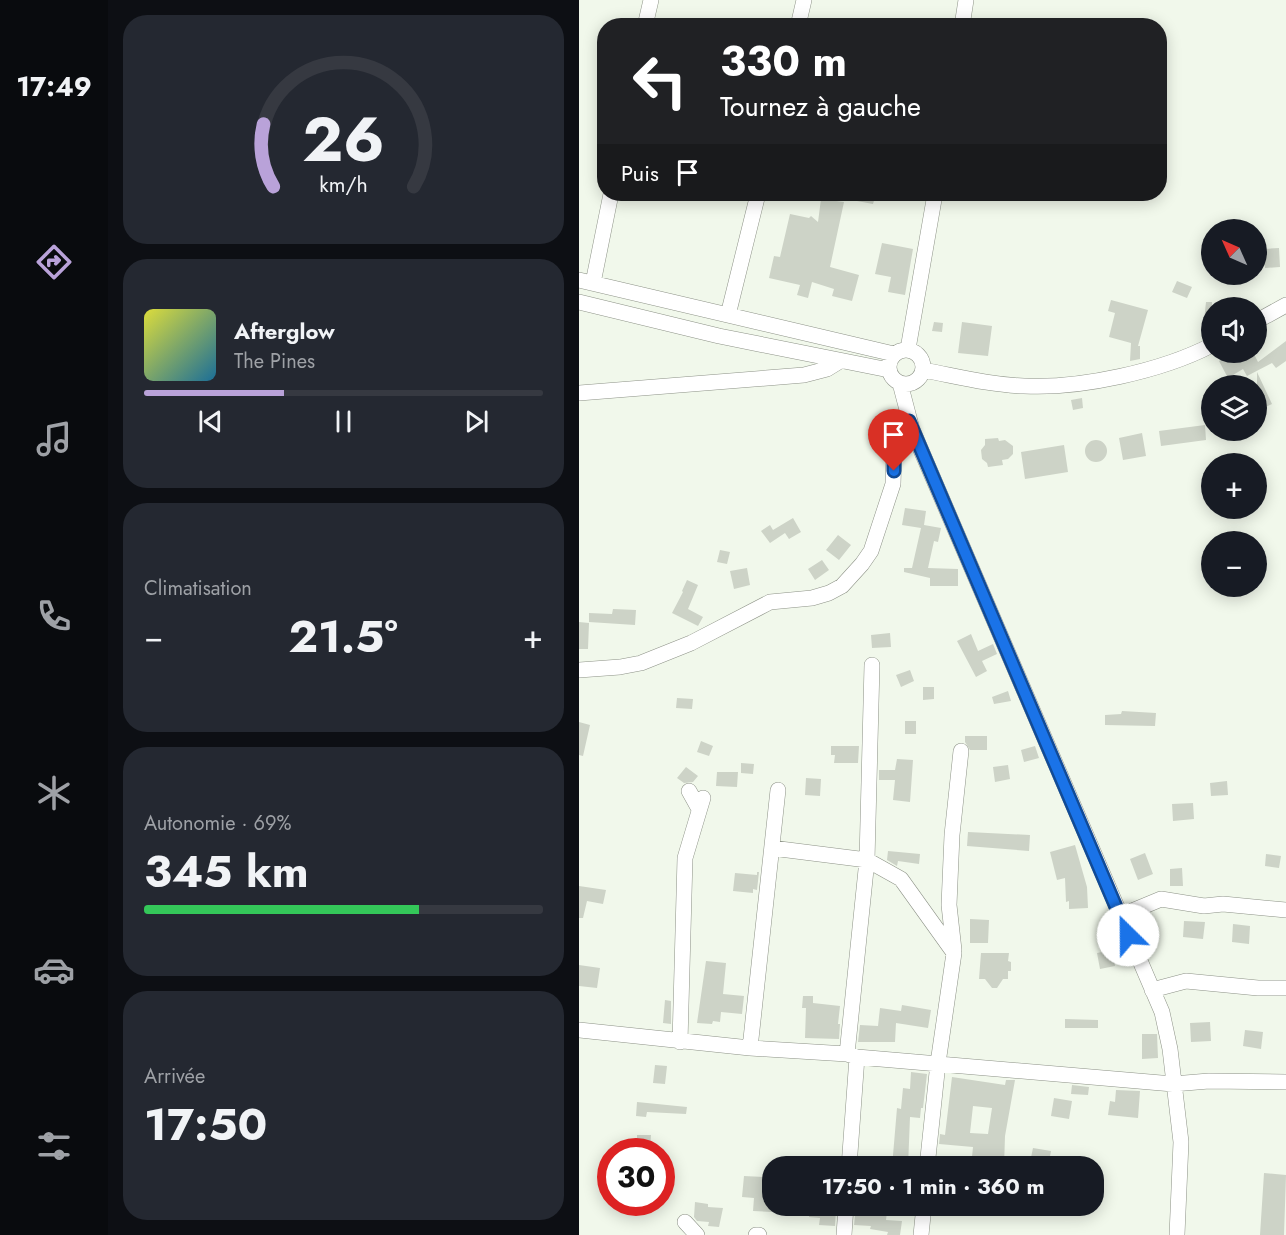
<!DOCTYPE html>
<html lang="fr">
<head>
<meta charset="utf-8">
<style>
  :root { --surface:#171b24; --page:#242831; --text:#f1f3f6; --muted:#9ea1a6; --line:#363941; --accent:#b9a2d9 }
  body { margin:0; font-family:Jost,sans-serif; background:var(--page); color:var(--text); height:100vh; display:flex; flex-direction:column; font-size:22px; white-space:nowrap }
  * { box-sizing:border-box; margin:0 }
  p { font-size:20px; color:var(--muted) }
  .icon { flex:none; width:33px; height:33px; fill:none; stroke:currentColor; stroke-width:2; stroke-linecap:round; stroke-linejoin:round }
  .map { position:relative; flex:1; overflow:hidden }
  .side { display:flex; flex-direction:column; gap:15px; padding:15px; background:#0d0f14; width:471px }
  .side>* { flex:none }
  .banner { position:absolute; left:18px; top:18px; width:570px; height:183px; border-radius:24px; box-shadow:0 3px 15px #0003; background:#202124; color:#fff; overflow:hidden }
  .needle { width:39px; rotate:315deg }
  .tools { position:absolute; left:622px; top:219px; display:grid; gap:12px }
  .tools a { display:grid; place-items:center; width:66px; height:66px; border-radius:50%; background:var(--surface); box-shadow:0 3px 15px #0003; font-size:30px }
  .speed { position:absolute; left:18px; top:1138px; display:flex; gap:12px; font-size:30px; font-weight:700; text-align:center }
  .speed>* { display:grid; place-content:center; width:78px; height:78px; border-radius:50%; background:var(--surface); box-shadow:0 3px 15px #0003; line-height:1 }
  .speed .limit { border:9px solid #d22; background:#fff; color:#111 }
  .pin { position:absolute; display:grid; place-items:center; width:51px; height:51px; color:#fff; margin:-62px -26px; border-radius:50% 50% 50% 0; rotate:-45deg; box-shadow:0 0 6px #0007 }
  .pin .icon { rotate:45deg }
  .me { position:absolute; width:66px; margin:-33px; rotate:337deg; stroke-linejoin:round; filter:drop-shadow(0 0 4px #0008) }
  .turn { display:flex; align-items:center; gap:21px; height:126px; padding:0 24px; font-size:27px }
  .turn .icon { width:78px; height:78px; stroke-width:2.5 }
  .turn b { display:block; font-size:42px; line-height:51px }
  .then { display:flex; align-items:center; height:57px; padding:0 24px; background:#0003; gap:12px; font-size:22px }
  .big { font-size:45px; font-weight:700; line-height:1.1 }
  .side .card { flex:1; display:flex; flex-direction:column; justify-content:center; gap:9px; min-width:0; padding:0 21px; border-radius:24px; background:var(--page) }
  .side .dial { align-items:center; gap:0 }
  .dial svg { height:156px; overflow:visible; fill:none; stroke:var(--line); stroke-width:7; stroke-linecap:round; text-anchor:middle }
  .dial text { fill:var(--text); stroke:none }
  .song { display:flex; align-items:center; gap:18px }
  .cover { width:72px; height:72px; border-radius:9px; background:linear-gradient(135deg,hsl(60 70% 55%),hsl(200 70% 35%)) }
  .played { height:6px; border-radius:3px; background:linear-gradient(90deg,var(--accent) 35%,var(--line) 35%) }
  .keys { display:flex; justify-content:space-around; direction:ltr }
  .heat { display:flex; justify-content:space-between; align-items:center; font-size:33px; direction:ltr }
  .charge { height:9px; border-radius:4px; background:linear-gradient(90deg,#34c759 69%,var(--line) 0) }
  .trip { position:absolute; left:183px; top:1156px; width:342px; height:60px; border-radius:24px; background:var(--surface); box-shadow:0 3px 15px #0003; font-weight:700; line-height:60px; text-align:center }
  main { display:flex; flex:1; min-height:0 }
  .tabs { display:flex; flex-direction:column; width:108px; justify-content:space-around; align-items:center; background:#090b0e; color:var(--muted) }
  .tabs .icon { width:42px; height:42px }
  .tabs .current { color:var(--accent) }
  .tabs b { font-size:27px; color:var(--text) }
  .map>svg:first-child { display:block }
  .building { fill:#cdd3c7; fill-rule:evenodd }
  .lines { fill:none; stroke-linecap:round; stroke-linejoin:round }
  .minor-casing { stroke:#8d9287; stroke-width:16 }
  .minor { stroke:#fff; stroke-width:15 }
  .route-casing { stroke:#114b97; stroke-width:15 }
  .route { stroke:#1a73e8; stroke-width:10 }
</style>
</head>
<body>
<main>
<nav class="tabs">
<b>17:49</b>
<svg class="icon current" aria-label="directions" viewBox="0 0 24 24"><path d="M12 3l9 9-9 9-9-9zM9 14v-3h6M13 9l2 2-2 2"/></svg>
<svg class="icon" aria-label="music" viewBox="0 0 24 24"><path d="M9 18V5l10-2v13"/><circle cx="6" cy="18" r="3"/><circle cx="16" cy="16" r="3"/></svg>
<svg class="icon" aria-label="phone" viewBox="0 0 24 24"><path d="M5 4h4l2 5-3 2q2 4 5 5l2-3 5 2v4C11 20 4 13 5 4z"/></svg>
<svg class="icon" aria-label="climate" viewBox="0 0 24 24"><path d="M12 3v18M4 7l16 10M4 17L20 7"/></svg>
<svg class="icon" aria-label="car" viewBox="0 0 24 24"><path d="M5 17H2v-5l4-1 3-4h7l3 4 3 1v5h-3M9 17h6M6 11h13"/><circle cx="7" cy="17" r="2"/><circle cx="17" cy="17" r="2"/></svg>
<svg class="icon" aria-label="filters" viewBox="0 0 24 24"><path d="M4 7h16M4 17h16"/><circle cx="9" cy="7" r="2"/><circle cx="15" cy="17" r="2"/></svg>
</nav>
<section class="side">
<div class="card dial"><svg viewBox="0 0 100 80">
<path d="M14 69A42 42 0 1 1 86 69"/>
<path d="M14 69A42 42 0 0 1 9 37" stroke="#b9a2d9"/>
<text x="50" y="56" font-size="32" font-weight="700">26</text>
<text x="50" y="72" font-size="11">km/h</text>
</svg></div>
<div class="card">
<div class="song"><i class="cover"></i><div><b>Afterglow</b><p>The Pines</p></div></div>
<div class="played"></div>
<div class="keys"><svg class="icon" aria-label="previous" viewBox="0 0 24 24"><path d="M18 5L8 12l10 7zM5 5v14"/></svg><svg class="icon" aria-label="pause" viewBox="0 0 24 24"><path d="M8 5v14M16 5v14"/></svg><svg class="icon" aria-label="next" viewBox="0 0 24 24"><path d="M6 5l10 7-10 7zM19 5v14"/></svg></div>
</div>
<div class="card"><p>Climatisation</p>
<div class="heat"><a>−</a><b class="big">21.5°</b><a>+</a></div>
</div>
<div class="card"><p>Autonomie · 69%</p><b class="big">345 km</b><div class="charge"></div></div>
<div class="card"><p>Arrivée</p><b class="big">17:50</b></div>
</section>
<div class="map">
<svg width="707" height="1235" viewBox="0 0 707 1235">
  <rect width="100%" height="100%" fill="#f1f8eb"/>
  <path class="building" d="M262 194H297L294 204 262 198Z
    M242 199 265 202 251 267 280 275 273 301 253 296 255 289 233 282 229 298 218 295 221 285 190 278 195 256 201 257 211 214 230 218 232 216 239 222Z
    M303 243 334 249 326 295 309 292 312 277 296 274Z
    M700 248 701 267 686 268 685 249Z
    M598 281 613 287 608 298 593 292Z
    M532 300 569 310 559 346H561V359L551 361 552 343 530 337 536 313 529 311Z
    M627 302H633V335L623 339Z
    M355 322 364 323 363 332 353 331Z
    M383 322 413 326 409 356 379 353Z
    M707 341V361L697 368 693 363 668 376 664 369 649 378 640 361 654 352H674L679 362Z
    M678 372 693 404 678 411Z
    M503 398 504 408 494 410 492 400Z
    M626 425 627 440 582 446 580 431Z
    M563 433 567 456 544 460 540 438Z
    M419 438 420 441 426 440 434 446V454L429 459 423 460 424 465 409 467 408 463 403 459 402 450 406 445V439Z
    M506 451a11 11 0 1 1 22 0a11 11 0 1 1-22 0Z
    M485 445 489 472 446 479 442 452Z
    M326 508 347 511 345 525 362 528 359 542 355 541 349 568 379 569V586H351V578L325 572V568H333L342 528 323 525Z
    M214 518 222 532 210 539 206 533 191 543 182 531 191 525 194 530Z
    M259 535 272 545 260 560 247 550Z
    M141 550 151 552 148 564 138 562Z
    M243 560 250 570 236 580 229 569Z
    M168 568 171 585 155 589 151 571Z
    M108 580 119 585 109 609 124 617 119 626 93 613 104 592 103 591Z
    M34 609 57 610 56 625 10 622V613L33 614Z
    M0 622 10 623 9 649H0Z
    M311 633 312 647 293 648 292 635Z
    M392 634 399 651 414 644 418 654 403 661 408 671 397 677 378 641Z
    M331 670 335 681 322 687 317 675Z
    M344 687H355V699L344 700Z
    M429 691 432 701 415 704 413 697Z
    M98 698 114 699 113 709 97 708Z
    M543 711 577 713 576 726 526 725V715L542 714Z
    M326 721H337V734H326Z
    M0 722 11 725 4 756 0 755Z
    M386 736H408V750H391L386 742Z
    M122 741 134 746 130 756 118 752Z
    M252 746H280L279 763H255L256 755H252Z
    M456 746 460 758 445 762 442 750Z
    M318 759 334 760 331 802 314 800 316 780H300V770H316Z
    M162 763 175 764 174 774 162 773Z
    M429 765 431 779 416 782 414 767Z
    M107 767 119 776 114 782 105 783 98 778Z
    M138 772H159L158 787 137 786Z
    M227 778 242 779 241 796 226 795Z
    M648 781 649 795 632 796 631 783Z
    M614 803 615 819 594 821 593 804Z
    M389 832 451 835 450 851 388 846Z
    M496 845 508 887 509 908 490 909V901L487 902 486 878 478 880 471 852Z
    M309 851 341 854 340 864 319 861 318 866 308 860Z
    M566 853 574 874 559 880 551 859Z
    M687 854 702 856 700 868 686 866Z
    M603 868 604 886H591V869Z
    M178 872H180L178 890 174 889V893L154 891 156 873 178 875Z
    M0 886 27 890 24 904 8 901 4 918H0Z
    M391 919 410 920 409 943H391Z
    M605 921 626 922 624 939 604 937Z
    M654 924 671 926 670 944 653 942Z
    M533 950 536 966 521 969 518 953Z
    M402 953H430L429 961 432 962V971H429V979H424L418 988H413L406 979H400Z
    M127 961 147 963 144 994 165 996 163 1014 142 1012 141 1022 134 1021 133 1024 118 1023Z
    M0 965 21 968 18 988 0 986Z
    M224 996H234V1003L261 1006 259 1024H261L260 1039 226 1038 227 1008H223Z
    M86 1000 92 1001V1024L84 1023Z
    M323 1005 352 1010 349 1028 317 1023 316 1042H279L281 1025 299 1026 301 1008 322 1011Z
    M486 1019 519 1020V1028H486Z
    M631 1022 632 1041 612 1042 611 1023Z
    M666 1030 684 1032 682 1049 664 1046Z
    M563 1034H578L579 1058 563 1059Z
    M76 1065 88 1066 86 1084 74 1083Z
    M332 1072 348 1074 344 1108H342L341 1118 331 1117 329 1167H313L318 1108 322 1109 324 1088 331 1089Z
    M373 1077 426 1085 427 1080H436L426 1136 425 1167H392L394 1147 360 1144 361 1134 366 1135ZM394 1106 413 1108 409 1134 391 1133Z
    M493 1085 510 1087 509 1095 492 1094Z
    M537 1090 561 1091 559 1118 529 1115 531 1101 536 1102Z
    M475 1098 493 1101 490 1119 472 1116Z
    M58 1102 108 1107 107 1114 68 1112 67 1117 57 1116Z
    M58 1135H72L71 1148H58Z
    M454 1148 472 1151 469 1167H450Z
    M685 1173 707 1175 705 1235H681Z
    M165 1176 187 1177 184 1201 193 1202V1212L174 1211 175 1198 163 1197Z
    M116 1202 129 1204V1207L144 1208 140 1227 129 1226 130 1222 118 1221 115 1217Z
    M277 1207 308 1212 307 1220 323 1221 321 1235H308L309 1232 291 1229 292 1226 275 1225Z
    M231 1208 257 1209 256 1226 240 1225 241 1218 230 1217Z"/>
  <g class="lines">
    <defs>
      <path id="minor" d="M66 26 72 0
        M219 26 225 0
        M383 26 387 0
        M0 280 315 354
        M14 283 32 194
        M0 302 140 336 310 370
        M149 315 179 194
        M678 321 707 305
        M329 349 356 194
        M310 367a17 17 0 1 1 34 0a17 17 0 1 1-34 0Z
        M344 370C377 376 411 385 445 386 501 389 583 371 633 345
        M321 383 333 429 583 1012 591 1049 602 1142 598 1235
        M0 393 225 375 248 369 261 361
        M0 670 41 667 62 663 112 643 191 602 233 598 250 593 263 586 283 564 292 551 314 484 315 452 330 421
        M110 791 120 809
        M193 848 288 860 322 879 375 953 359 1063 348 1167
        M541 916 582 899 625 906 644 904 707 910
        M375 950 370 905 373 835 382 751
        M573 990 607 981 679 988H707
        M0 1030 171 1048 268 1054 278 1057 594 1084 630 1081 707 1082
        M101 1042 106 858 124 798
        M171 1048 199 790
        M268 1054 288 860 293 665
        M270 1167 278 1057
        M106 1222 118 1235
        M177 1235H180
        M265 1235 267 1206
        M342 1235 345 1206"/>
    </defs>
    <use href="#minor" class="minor-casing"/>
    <use href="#minor" class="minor"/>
  </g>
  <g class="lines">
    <defs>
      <path id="route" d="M315 471V452L330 421 549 935"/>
    </defs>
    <use href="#route" class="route-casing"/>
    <use href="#route" class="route"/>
  </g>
</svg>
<div class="tools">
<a><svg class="needle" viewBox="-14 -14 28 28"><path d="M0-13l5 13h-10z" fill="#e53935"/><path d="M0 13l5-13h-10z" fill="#9ea1a6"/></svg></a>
<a><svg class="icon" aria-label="sound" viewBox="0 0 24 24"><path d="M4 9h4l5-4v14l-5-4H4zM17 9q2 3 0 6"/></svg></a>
<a><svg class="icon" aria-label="layers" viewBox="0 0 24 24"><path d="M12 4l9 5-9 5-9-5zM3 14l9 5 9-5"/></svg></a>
<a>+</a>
<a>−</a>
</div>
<div class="speed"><div class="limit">30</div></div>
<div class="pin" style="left:315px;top:471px;background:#d93025"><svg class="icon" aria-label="arrive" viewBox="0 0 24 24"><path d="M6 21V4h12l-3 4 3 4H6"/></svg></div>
<svg class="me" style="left:549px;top:935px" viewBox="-20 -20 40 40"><circle r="19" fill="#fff"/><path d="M0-13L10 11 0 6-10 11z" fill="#1a73e8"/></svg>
<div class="trip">17:50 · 1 min · 360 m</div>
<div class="banner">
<div class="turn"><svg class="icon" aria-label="left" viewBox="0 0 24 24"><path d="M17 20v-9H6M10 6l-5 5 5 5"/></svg><div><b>330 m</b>Tournez à gauche</div></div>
<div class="then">Puis<svg class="icon" aria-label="arrive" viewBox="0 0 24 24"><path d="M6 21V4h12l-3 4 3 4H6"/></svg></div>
</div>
</div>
</main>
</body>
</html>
